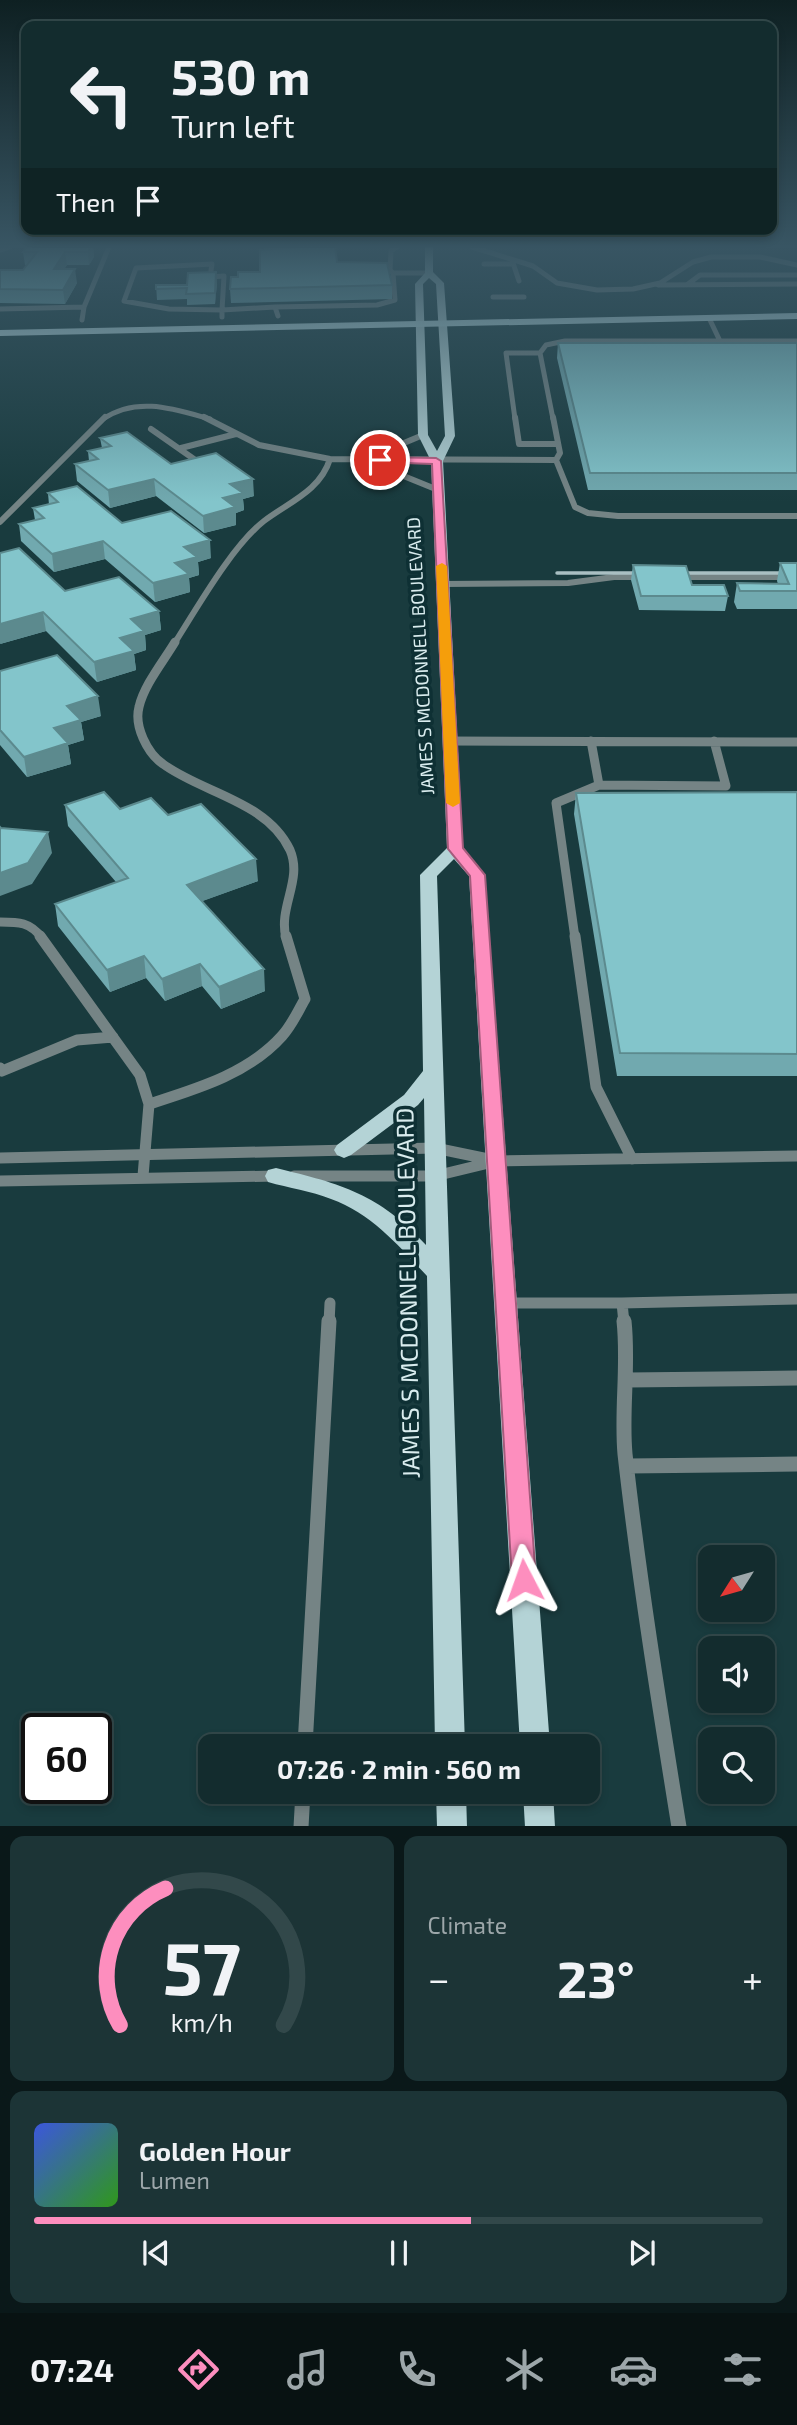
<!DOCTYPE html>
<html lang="en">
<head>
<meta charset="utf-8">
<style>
  :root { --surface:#132c2e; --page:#1c3436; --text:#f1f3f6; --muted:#9da7aa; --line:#32484a; --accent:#fd8ebe }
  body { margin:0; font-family:"Exo 2",sans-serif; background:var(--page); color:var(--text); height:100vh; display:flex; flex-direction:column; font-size:26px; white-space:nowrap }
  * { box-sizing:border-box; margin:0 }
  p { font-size:23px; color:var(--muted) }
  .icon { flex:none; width:38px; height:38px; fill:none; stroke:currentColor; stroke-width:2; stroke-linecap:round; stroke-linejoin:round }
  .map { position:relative; height:1826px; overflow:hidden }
  .drawer { display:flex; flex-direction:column; gap:10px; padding:10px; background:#0a1819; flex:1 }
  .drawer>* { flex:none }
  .top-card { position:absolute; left:21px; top:21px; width:756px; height:214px; border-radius:14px; box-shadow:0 4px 10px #0003,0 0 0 2px var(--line); background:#132c2e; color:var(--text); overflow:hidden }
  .needle { width:46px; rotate:233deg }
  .tools { position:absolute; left:698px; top:1545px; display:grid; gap:14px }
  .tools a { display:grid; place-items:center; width:77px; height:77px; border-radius:14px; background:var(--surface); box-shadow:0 4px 10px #0003,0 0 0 2px var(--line); font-size:35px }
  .speed { position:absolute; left:21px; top:1713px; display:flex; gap:14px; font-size:35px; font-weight:700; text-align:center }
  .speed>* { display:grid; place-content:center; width:91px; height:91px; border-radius:50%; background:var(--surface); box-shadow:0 4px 10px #0003,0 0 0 2px var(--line); line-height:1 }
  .speed .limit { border:4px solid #111; border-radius:10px; background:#fff; color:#111 }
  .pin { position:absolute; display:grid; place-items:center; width:60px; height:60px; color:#fff; margin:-30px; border:4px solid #fff; border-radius:50%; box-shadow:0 2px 7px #0007 }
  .me { position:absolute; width:77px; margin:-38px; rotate:356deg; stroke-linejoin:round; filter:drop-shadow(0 0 5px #0008) }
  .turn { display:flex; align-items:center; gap:24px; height:147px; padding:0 35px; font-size:32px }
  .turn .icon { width:91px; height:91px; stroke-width:2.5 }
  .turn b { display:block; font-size:49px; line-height:60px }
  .then { display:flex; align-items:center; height:66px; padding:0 35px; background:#0003; gap:14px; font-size:26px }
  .big { font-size:52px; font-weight:700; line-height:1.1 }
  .drawer .tile { flex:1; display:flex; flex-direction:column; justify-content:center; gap:10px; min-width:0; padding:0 24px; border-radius:14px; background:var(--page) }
  .drawer .dial { align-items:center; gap:0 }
  .dial svg { height:182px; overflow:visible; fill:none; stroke:var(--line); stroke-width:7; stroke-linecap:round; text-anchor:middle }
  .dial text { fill:var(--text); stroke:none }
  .song { display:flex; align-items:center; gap:21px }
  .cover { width:84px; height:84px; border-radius:10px; background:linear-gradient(135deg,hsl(230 70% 55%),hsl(110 70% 35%)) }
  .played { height:7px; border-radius:4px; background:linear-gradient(90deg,var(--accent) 60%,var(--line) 60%) }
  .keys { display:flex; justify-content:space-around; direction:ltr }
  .heat { display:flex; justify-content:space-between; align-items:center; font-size:38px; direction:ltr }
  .drawer .tiles { flex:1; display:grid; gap:10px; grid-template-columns:1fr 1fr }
  .tile:last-child { grid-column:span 2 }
  .trip { position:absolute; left:198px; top:1734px; width:402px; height:70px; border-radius:14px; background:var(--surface); box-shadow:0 4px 10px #0003,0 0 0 2px var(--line); font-weight:700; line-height:70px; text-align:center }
  .tab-bar { display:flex; height:112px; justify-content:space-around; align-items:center; background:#081212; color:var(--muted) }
  .tab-bar .icon { width:49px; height:49px }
  .tab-bar .active { color:var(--accent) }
  .tab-bar b { font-size:32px; color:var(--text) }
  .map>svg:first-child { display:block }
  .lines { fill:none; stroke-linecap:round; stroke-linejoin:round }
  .service-far4 { stroke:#758485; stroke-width:5 }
  .service-far3 { stroke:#758485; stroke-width:6 }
  .service-far2 { stroke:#758485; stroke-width:9 }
  .service-far1 { stroke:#758485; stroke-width:11 }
  .service { stroke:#758485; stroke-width:15 }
  .primary { fill:#b4d3d6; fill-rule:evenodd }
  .trunk { fill:#c0e2e6; fill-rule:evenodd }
  .rail { stroke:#a9bfc2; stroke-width:3.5 }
  .wall { fill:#71a9af }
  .shaded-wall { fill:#5c8a8e }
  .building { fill:#83c5cb; stroke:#5c8a8e; stroke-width:2 }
  .route { fill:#fd8ebe; stroke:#a45c7c; stroke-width:2 }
  .slow { fill:#f59e0b }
  .labels { text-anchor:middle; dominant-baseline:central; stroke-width:7; stroke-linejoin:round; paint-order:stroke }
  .far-street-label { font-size:18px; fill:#d9ecee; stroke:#0e3034 }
  .near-street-label { font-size:24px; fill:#d9ecee; stroke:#0e3034 }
</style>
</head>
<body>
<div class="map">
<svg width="797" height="1827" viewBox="0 0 797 1827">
  <rect width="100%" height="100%" fill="#193b3e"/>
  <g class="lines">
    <path class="service-far4" d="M397 247 391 251 390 270 393 273H429
      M472 247 533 266 557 283 597 290 633 289 660 283 693 262 711 257H760L797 265
      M0 250 10 247
      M513 263 519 281
      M212 264 210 277 224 276 222 310 169 309 124 301 136 268Z
      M484 264H512
      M688 284 700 275H797
      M658 285 797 284
      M493 297H524
      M84 307 109 247
      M275 307 377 305 395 300 393 273
      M0 309 84 307 82 320
      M222 310V317
      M222 310 275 307 278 316
      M709 318 720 341
      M103 419C137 396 174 409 210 419
      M515 419 506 353H540
      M553 419 540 353 546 345 565 341H797"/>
    <path class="service-far3" d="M204 417 259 445 330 459 556 460
      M515 417 519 444H558
      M553 417 560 453 556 460 575 507 588 513 618 516H797
      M151 429 201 464
      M181 448 236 434
      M373 456 423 435
      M374 464 438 490
      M0 522 105 417
      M677 577H797
      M443 584 568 583 614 577H645
      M174 644C197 608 232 546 264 521 289 502 320 491 330 459"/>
    <path class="service-far2" d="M175 642C163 662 144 685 139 707 134 726 147 753 163 764 202 793 267 801 290 850 303 880 278 907 286 938
      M450 741 797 742
      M599 785 726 786 714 741
      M0 922C19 922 30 922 42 938
      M575 938 556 803 599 785 591 741"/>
    <path class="service-far1" d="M40 936 140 1075 149 1104 143 1176
      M575 936 596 1087 632 1159
      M0 1068 2 1071 77 1040 113 1037
      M149 1104C196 1089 248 1074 282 1036 292 1025 298 1011 305 999L286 936
      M0 1158 435 1148 493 1160
      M294 1176H435L497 1161 797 1156
      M0 1181 276 1176
      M506 1303H622
      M329 1323 330 1303
      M624 1323 622 1303 797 1299"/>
    <path class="service" d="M624 1321C629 1366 621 1410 625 1454 639 1579 659 1703 679 1827
      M628 1380 797 1378
      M628 1466 797 1464
      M305 1746 329 1321
      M301 1827 303 1792"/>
    <path class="primary" d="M425 247H433V272L444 283 455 436 443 461 463 848 485 875 550 1746H520L469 876 454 859 437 876 465 1746H435L427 1276C398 1245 372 1214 331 1199 311 1191 289 1188 268 1182L265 1176 268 1170 276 1168C342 1184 379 1194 426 1245L424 1098 418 1105 351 1155 344 1158 337 1155 334 1150 337 1145 404 1095 423 1071 420 875 447 848 431 461 418 435 415 284 425 273ZM429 278 436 284 445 436 437 451 428 435 423 284Z
      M436 1792H466L467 1827H437Z
      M523 1792H553L555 1827H525Z"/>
    <path class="trunk" d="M797 313V319L0 336V330Z"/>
    <path class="rail" d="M557 573H797"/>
  </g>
  <path class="wall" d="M93 247 94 257 89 265H67L64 269 77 283 65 304 0 303V270H23L28 265H25L23 252Z
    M299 247H378H335L337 262 392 285V299L231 303 230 289 238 277 260 272Z
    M217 283 215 304 187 305V299L157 300 156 285Z
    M558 343H797V490H588L557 358Z
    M100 438 171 464 254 496 243 499 244 510 236 513V525L204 533 156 496 110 508 77 481 75 464 89 461 88 451 102 448Z
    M48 493 122 523 211 558 198 562 199 575 189 578 190 592 155 602 105 559 54 572 21 541 19 524 35 520 33 508 49 505Z
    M780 563H797V609H737L734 602 737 583 778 584 777 581Z
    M633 565 728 596 725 611 639 610 631 580Z
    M65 591 159 611 161 630 145 635 146 650 134 654 136 670 97 682 46 631 0 644Z
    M0 671 101 716 81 722 84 740 68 745 71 764 27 777 0 745Z
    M797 792V1076H617L574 814 576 793Z
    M65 805 120 809 168 815 258 881 202 901 265 991 221 1009 202 986 165 1001 146 978 110 992 58 926 55 904 116 882 68 826Z"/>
  <path class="shaded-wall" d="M91 247H93L94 257 89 265 88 252Z
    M65 252 67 265 55 283 54 269Z
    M75 269 77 283 65 304 63 290Z
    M216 272 217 283 215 304V293Z
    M154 479 156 496 110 508 108 490Z
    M253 479 254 496 243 499 244 510 236 513V525L204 533 203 516 223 498 230 484Z
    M210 540 211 558 198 562 199 575 189 578 190 592 155 602 153 583 175 563 184 547Z
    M103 541 105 559 54 572 52 554Z
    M159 611 161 630 145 635 146 650 134 654 136 670 97 682 94 662 120 638 131 619Z
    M43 612 46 631 0 644V624Z
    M98 696 101 716 81 722 84 740 68 745 71 764 27 777 24 757 54 728 67 706Z
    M48 832 52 853 32 884 0 896V873Z
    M256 859 258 881 189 906 187 885Z
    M144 956 146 978 110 992 107 970Z
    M200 964 202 986 165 1001 162 979Z
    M264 969 265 991 221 1009 219 987Z"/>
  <path class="building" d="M27 247H91L88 252H65L54 269H75L63 290 0 289V270H23L37 252H23Z
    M299 247H335L337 262 387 263 392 285 230 289 231 277H238V272H260V250Z
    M216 272 215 293 186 294 187 288 156 289V285H187L188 273Z
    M558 343H797V473H590Z
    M127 432 171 464 216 453 253 479 230 484 243 493 223 498 235 507 203 516 154 479 108 490 75 464 98 459 88 451 111 446 100 438Z
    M77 486 122 523 171 511 210 540 184 547 197 557 175 563 189 574 153 583 103 541 52 554 19 524 44 518 33 508 58 502 48 493Z
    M19 548 65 591 119 577 159 611 131 619 144 631 120 638 134 651 94 662 43 612 0 624V553Z
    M780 563H797V591H740L737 583 789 584Z
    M633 565 686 566 692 585H724L728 596H641Z
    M57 655 98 696 67 706 81 720 54 728 68 743 24 757 0 730V671Z
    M104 792 120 809 151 798 168 815 201 804 256 859 187 885 264 969 219 987 200 964 162 979 144 956 107 970 55 904 128 878 65 805Z
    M797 792V1054L620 1053 576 793Z
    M0 827 1 828 48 832 28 863 0 873Z"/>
  <linearGradient id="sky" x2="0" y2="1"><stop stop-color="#0e2022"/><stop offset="0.49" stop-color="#385563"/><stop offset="1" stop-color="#385563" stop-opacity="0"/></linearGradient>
  <rect width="797" height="502" fill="url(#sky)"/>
  <path class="route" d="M380 457 436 458 441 461 463 848 485 875 536 1580 533 1588 524 1592 515 1588 512 1580 470 876 448 849 432 464 377 462 375 460Z"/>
  <path class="slow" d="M442 563 447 566 460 803 453 807 446 803 436 566Z"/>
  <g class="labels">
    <g class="far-street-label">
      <text transform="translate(420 656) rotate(-93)">JAMES S MCDONNELL BOULEVARD</text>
    </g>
    <g class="near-street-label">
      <text transform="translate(407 1293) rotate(-91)">JAMES S MCDONNELL BOULEVARD</text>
    </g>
  </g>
</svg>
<div class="tools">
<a><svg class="needle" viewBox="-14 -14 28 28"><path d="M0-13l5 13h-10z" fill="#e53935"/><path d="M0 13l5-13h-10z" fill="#9da7aa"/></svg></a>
<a><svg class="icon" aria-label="sound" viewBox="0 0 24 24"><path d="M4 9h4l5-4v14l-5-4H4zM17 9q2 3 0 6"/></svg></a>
<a><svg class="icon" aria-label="search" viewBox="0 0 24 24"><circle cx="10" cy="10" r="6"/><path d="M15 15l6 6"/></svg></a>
</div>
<div class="speed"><div class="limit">60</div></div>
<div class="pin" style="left:380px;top:460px;background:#d93025"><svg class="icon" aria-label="arrive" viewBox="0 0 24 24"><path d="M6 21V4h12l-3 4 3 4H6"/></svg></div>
<svg class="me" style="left:524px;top:1580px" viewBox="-20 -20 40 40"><path d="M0-17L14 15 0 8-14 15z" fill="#fd8ebe" stroke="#fff" stroke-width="4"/></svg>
<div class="trip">07:26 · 2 min · 560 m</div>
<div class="top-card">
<div class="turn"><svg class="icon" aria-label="left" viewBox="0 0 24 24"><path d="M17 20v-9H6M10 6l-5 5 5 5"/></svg><div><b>530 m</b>Turn left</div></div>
<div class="then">Then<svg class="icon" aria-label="arrive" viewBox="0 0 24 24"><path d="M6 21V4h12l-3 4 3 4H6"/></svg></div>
</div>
</div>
<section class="drawer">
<div class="tiles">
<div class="tile dial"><svg viewBox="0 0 100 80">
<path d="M14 69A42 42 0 1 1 86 69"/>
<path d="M14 69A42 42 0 0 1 34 9" stroke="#fd8ebe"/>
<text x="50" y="56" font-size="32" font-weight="700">57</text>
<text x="50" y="72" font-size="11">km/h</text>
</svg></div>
<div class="tile"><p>Climate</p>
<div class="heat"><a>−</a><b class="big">23°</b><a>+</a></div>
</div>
<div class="tile">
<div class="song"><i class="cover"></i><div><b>Golden Hour</b><p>Lumen</p></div></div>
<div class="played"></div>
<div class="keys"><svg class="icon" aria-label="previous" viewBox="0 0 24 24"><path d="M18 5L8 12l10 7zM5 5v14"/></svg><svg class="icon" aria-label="pause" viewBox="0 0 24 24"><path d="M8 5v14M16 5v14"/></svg><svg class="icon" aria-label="next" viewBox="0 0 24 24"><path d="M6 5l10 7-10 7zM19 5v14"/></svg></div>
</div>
</div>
</section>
<nav class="tab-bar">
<b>07:24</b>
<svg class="icon active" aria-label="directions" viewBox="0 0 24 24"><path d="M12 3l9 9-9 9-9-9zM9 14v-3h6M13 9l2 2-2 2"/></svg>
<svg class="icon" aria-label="music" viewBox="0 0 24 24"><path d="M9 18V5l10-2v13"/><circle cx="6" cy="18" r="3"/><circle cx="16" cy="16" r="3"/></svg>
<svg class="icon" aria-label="phone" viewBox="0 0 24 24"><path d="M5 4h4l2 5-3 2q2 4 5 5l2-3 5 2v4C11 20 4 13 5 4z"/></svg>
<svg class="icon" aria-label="climate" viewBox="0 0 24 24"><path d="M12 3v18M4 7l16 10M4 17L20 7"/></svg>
<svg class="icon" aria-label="car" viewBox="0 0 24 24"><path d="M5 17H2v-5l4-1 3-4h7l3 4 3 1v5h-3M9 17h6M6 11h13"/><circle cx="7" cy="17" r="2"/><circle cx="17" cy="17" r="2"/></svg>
<svg class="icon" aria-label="filters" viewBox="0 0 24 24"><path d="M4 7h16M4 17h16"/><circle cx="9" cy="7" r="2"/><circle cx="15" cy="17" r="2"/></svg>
</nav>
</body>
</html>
